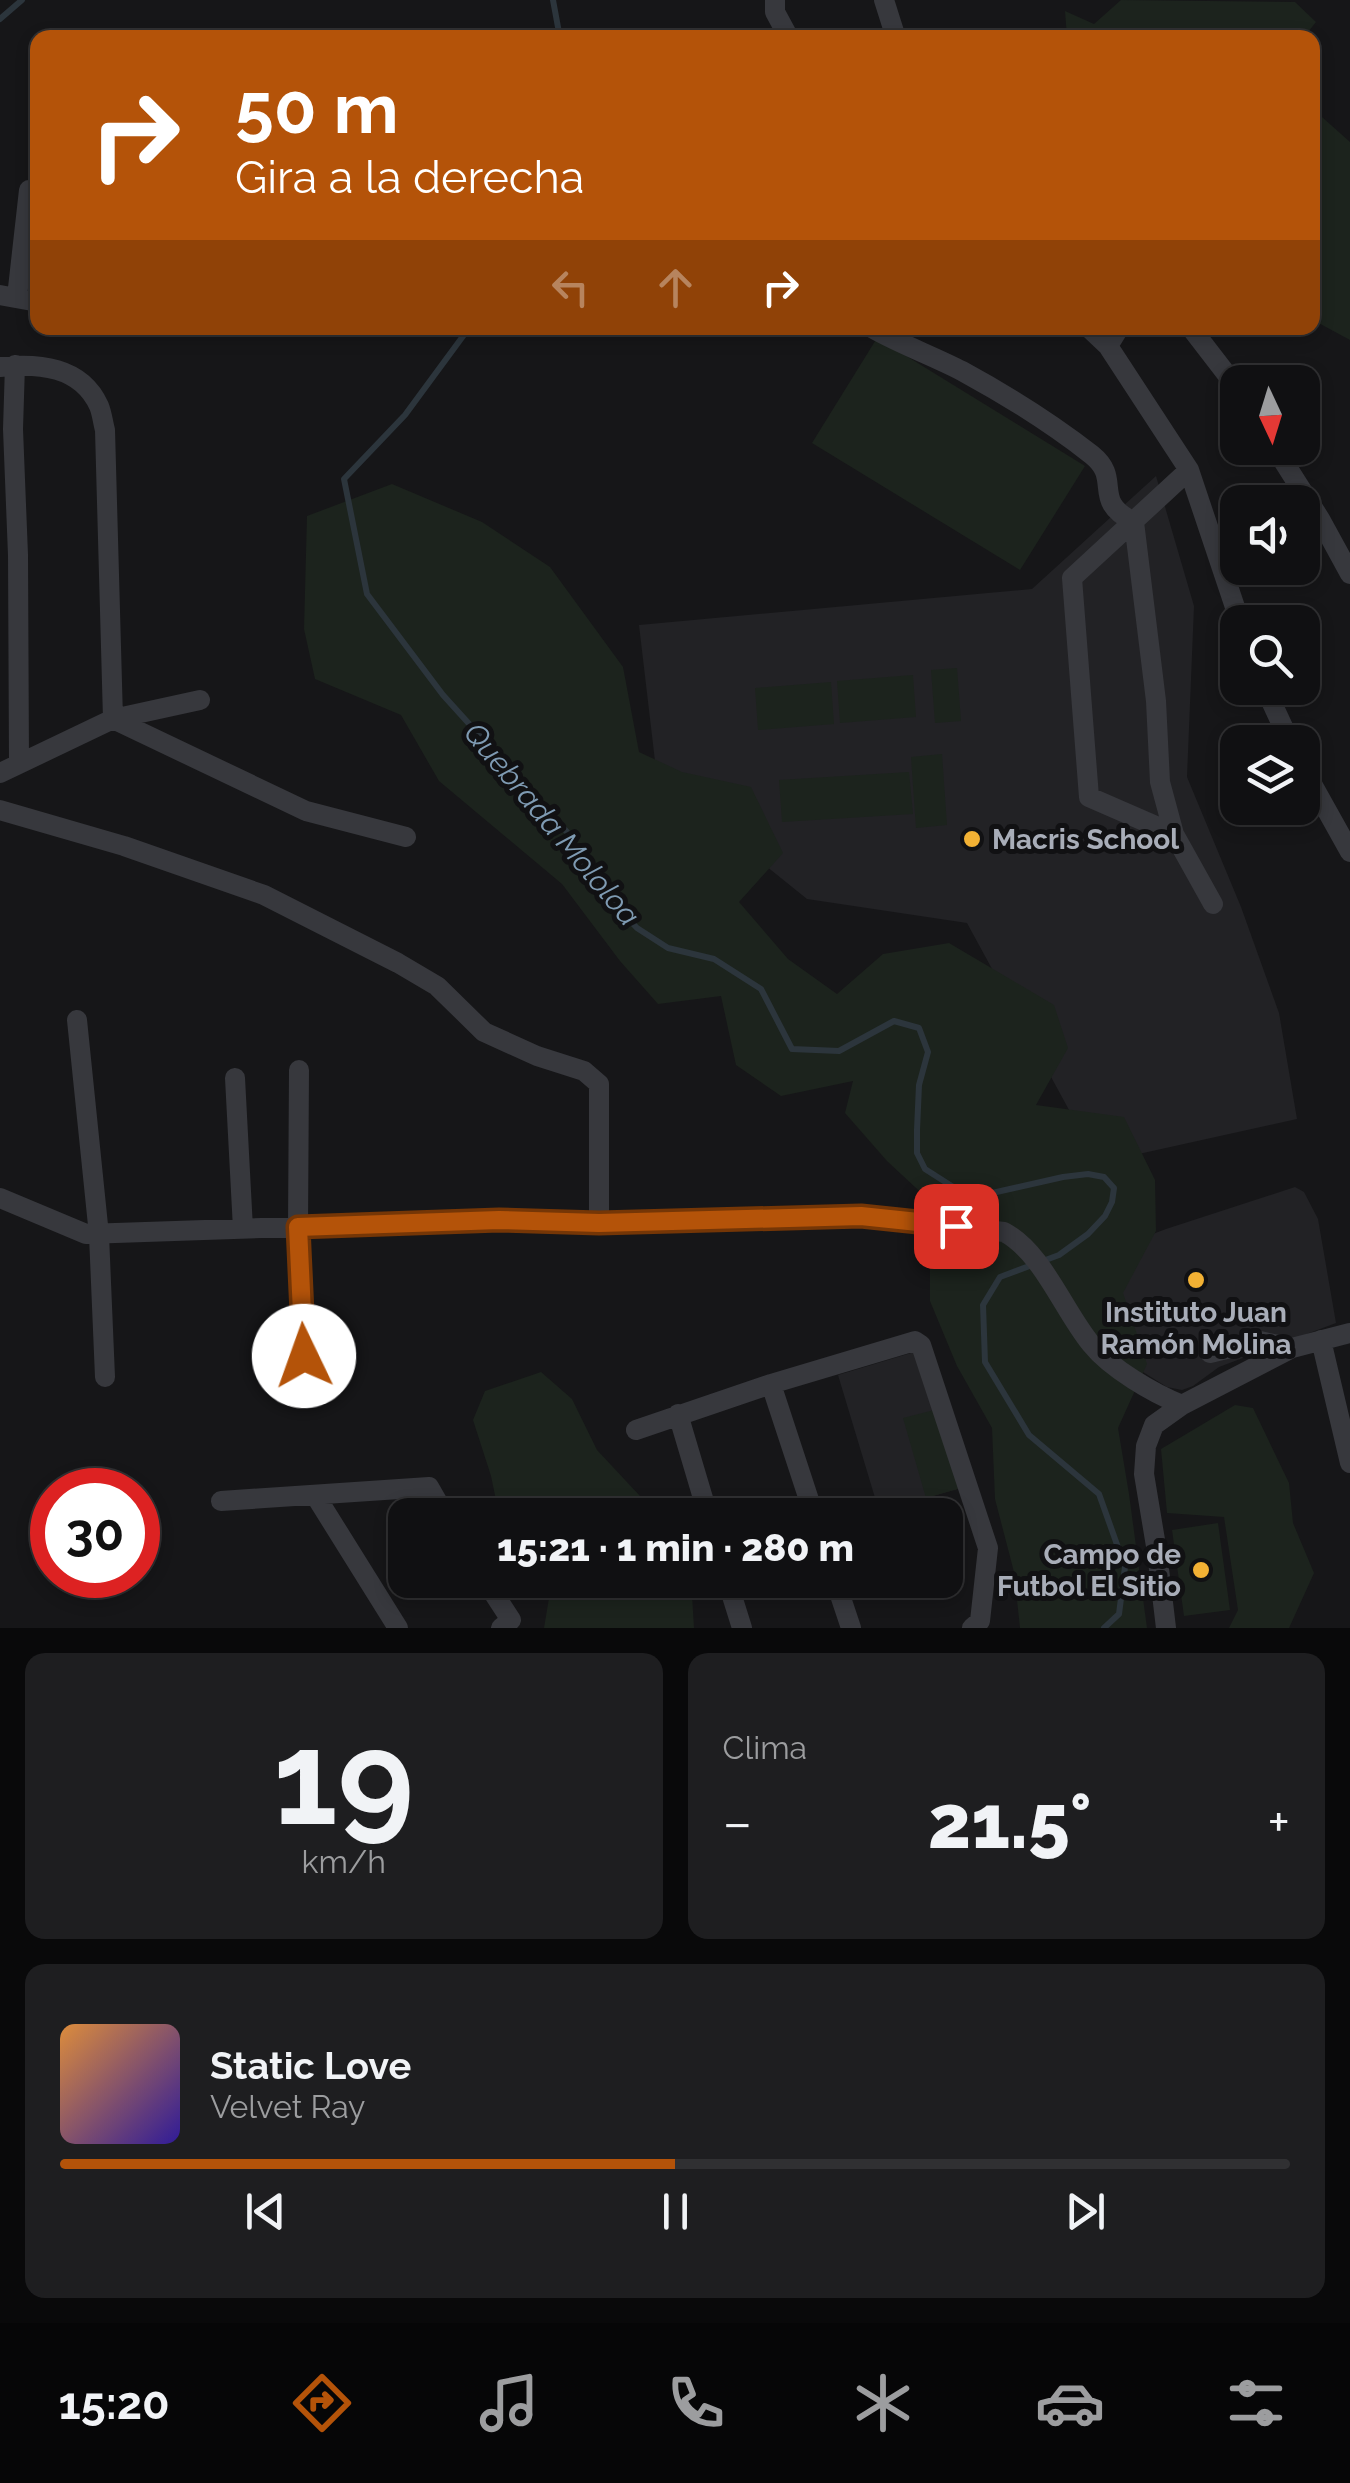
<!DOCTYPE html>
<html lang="es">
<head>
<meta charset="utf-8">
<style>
  :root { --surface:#101012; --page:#1e1e20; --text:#f1f3f6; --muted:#9c9d9f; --line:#303032; --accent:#b45309 }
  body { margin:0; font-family:Raleway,sans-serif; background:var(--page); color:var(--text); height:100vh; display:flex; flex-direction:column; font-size:38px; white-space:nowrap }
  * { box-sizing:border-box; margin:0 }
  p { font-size:32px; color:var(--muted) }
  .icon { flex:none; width:55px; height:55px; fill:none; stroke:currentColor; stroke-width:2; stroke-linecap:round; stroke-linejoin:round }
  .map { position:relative; height:1628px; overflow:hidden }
  .details { display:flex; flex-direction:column; gap:25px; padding:25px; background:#09090a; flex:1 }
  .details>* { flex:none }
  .banner { position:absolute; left:30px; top:30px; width:1290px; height:305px; border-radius:20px; box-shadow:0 5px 15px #0003,0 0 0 2px var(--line); background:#b45309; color:#fff; overflow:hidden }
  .needle { width:65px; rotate:176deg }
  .controls { position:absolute; left:1220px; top:365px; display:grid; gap:20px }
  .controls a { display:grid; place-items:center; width:100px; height:100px; border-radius:20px; background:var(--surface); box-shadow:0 5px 15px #0003,0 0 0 2px var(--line); font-size:50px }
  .speed { position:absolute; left:30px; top:1468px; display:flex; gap:20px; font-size:50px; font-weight:700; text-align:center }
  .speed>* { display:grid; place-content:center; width:130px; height:130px; border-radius:50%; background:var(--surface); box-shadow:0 5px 15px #0003,0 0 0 2px var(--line); line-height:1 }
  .speed .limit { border:15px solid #d22; background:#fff; color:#111 }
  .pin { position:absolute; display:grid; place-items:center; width:85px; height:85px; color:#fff; margin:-42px; border-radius:20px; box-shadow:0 5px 15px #0006 }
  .me { position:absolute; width:110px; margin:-55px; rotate:357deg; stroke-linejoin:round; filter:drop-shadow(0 0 8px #0008) }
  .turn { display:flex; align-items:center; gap:35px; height:210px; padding:0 40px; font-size:45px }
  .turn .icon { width:130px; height:130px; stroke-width:2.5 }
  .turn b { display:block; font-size:70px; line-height:85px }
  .lanes { display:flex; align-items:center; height:95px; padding:0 40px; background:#0003; justify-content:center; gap:50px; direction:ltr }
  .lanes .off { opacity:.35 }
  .big { font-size:75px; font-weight:800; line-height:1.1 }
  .details .tile { flex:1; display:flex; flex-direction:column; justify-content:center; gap:15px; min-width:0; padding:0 35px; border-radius:20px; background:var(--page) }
  .details .dial { align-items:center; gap:0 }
  .dial b { font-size:130px; line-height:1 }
  .song { display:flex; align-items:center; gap:30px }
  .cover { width:120px; height:120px; border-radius:15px; background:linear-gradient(135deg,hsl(30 70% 55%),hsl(250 70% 35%)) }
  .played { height:10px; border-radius:5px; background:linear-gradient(90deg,var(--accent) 50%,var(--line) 50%) }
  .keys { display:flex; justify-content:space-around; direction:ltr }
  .heat { display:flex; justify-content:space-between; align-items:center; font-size:55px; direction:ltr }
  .details .tiles { flex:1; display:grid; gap:25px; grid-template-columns:1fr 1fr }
  .tile:last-child { grid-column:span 2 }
  .trip { position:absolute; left:388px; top:1498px; width:575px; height:100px; border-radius:20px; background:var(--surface); box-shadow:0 5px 15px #0003,0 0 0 2px var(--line); font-weight:800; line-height:100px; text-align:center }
  .tab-bar { display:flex; height:160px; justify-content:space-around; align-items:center; background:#060607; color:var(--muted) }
  .tab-bar .icon { width:70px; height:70px }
  .tab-bar .selected { color:var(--accent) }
  .tab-bar b { font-size:45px; color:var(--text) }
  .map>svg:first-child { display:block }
  .built { fill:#222225 }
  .green { fill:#1c231d }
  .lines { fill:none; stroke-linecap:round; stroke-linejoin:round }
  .stream { stroke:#2c353c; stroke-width:6 }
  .minor { stroke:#37383d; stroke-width:20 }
  .route-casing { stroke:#753606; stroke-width:25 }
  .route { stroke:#b45309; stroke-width:18 }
  .poi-dot { fill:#f2b134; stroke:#111113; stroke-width:4 }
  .labels { text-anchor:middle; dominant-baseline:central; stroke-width:10; stroke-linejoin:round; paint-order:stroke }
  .poi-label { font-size:28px; font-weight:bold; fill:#a8adb8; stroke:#111113; text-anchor:start }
  .water-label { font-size:30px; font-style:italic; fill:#7f9bb3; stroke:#111113 }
</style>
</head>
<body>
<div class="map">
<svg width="1350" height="1628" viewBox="0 0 1350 1628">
  <rect width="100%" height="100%" fill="#161618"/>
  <path class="built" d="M1156 476 1194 606 1187 777 1241 907 1279 1013 1297 1119 1098 1163 967 923 807 899 657 778 639 625 1032 589Z
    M1295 1187 1304 1192 1318 1219 1336 1323 1219 1367 1193 1386 1182 1390 1167 1387 1119 1357 1058 1270 1166 1229Z
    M921 1350 961 1488 879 1511 838 1375Z"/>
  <path class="green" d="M1121 0 1295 2 1316 22 1304 37H1067L1065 11 1094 24Z
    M1313 109 1350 142V340L1313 320Z
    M877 338 1085 466 1020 570 812 443Z
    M392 484 482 522 550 567 623 667 639 752 682 772 751 787 783 853 739 902 788 959 837 994 883 954 949 943 1054 1005 1068 1048 1036 1105 1124 1117 1155 1180 1156 1231 1123 1293 1147 1364 1118 1428 1129 1494 1147 1628H1020L1014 1572 995 1499 992 1428 957 1366 930 1301V1201L887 1161 845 1113 853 1081 781 1096 736 1065 721 996 658 1004 620 961 562 884 439 781 401 715 315 679 304 629 307 516Z
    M957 668 961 721 935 723 931 670Z
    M913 675 916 717 840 723 837 681Z
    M831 682 834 724 758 730 755 688Z
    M942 754 947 825 916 828 911 757Z
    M909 772 913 814 782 822 779 780Z
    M541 1372 572 1399 597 1450 640 1496 647 1515H519L496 1500 491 1476 473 1420 485 1391Z
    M1235 1405 1253 1408 1289 1483 1293 1523 1314 1573 1289 1628H1229L1238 1610 1224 1517 1167 1513 1161 1449Z
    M938 1409 961 1488 926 1498 903 1418Z
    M1218 1523 1230 1610 1184 1616 1172 1530Z
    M552 1580H683L692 1595 694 1628H544Z"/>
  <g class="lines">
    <path class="stream" d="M553 0 560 38
      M0 19 22 0
      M469 328 405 415 344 479 367 594 443 695 567 832 591 880 637 928 668 948 714 959 761 989 792 1049 839 1051 894 1021 919 1028 928 1052 919 1085 917 1130V1153L925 1169 961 1192 979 1196 1063 1177 1088 1174 1104 1177 1114 1188 1112 1202 1105 1216 1088 1234 1059 1255 1000 1277 983 1305 985 1362 1029 1435 1099 1494 1125 1567 1119 1614 1104 1628"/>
    <path class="minor" d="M775 0V12L789 38
      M884 0 896 38
      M0 295 38 302
      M17 297 29 190
      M872 328C900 344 933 356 962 371 1008 396 1051 423 1092 455 1123 480 1090 500 1134 522L1156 701 1160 782 1174 834
      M1089 328 1108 346 1189 470 1240 622
      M1191 328 1238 389
      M1108 346 1119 328
      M15 365 13 429 18 555 19 763
      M0 367C38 363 81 366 99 406 102 413 103 423 105 430L113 719 306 811 406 837
      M1275 448 1320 519 1350 574
      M1189 470 1072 578 1089 797 1174 834 1213 904
      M1265 688 1290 742
      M1302 766 1350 852
      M0 773 113 719 200 700
      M0 810 124 846 264 895 398 963 437 986 484 1032 537 1056 584 1071 599 1084V1223L861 1216 1004 1232C1043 1253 1063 1310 1091 1344 1111 1369 1153 1393 1182 1405
      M77 1020 99 1235 105 1377
      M299 1070 298 1227 306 1389
      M235 1078 243 1229
      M0 1198 86 1234 499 1220 599 1223
      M1321 1340 1350 1463
      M1210 1353 1260 1341 1292 1348
      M771 1384 814 1515
      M678 1414 708 1515
      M636 1430 771 1384 915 1341 921 1345 988 1548 980 1621 972 1628
      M315 1495 398 1628
      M221 1501 429 1487 445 1515
      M485 1580 511 1620 501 1628
      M727 1580 742 1628
      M835 1580 851 1628
      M1166 1628 1157 1552 1144 1474 1146 1446 1154 1425 1182 1405 1292 1348 1350 1333"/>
  </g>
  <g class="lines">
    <defs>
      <path id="route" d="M304 1356 298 1227 499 1220 599 1223 861 1216 956 1226"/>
    </defs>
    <use href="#route" class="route-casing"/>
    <use href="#route" class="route"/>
  </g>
  <g class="poi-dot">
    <circle cx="972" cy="839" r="10"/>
    <circle cx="1196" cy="1280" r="10"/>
    <circle cx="1201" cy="1570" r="10"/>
  </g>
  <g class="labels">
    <g class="poi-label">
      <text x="992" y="839">Macris School</text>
      <text x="1196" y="1312" text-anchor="middle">Instituto Juan<tspan x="1196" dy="32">Ramón Molina</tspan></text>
      <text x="1181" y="1554" text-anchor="end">Campo de<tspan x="1181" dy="32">Futbol El Sitio</tspan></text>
    </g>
    <g class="water-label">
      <text transform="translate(552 824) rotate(50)">Quebrada Mololoa</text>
    </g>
  </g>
</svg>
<div class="controls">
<a><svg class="needle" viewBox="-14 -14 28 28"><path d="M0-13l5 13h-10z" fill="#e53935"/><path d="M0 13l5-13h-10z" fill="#9c9d9f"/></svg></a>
<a><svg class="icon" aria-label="sound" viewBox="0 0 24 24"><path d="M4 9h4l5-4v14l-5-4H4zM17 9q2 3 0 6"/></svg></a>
<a><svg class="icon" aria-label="search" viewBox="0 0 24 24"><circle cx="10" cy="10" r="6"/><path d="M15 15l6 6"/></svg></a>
<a><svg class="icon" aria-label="layers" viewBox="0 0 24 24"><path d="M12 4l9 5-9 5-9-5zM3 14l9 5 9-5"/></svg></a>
</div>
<div class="speed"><div class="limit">30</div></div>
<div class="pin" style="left:956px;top:1226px;background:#d93025"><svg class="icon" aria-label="arrive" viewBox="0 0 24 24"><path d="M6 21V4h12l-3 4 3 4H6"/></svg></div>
<svg class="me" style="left:304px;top:1356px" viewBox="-20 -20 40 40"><circle r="19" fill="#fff"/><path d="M0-13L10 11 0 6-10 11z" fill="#b45309"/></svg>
<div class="trip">15:21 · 1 min · 280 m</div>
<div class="banner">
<div class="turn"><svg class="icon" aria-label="right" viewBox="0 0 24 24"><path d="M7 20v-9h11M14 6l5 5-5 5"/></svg><div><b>50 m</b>Gira a la derecha</div></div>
<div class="lanes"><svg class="icon off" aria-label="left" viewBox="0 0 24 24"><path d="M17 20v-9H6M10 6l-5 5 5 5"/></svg><svg class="icon off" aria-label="ahead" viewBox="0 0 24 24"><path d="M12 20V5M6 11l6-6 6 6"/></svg><svg class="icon" aria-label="right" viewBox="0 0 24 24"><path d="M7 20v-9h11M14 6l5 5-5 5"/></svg></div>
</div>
</div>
<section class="details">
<div class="tiles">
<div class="tile dial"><b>19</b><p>km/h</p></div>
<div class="tile"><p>Clima</p>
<div class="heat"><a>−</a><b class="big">21.5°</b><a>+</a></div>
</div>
<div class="tile">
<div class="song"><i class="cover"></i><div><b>Static Love</b><p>Velvet Ray</p></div></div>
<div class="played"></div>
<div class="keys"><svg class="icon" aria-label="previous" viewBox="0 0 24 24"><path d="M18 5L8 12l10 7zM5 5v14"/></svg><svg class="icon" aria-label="pause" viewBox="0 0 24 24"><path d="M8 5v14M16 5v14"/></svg><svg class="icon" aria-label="next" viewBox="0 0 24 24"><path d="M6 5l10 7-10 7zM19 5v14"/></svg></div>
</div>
</div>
</section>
<nav class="tab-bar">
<b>15:20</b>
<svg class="icon selected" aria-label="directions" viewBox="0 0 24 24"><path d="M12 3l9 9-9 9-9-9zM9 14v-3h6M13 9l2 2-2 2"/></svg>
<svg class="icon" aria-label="music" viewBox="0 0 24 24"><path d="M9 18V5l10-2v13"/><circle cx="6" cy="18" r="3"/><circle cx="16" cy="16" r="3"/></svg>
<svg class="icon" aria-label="phone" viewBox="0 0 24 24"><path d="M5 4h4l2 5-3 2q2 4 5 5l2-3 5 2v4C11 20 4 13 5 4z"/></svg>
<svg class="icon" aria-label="climate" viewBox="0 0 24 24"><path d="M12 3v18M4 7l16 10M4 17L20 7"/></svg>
<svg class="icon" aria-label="car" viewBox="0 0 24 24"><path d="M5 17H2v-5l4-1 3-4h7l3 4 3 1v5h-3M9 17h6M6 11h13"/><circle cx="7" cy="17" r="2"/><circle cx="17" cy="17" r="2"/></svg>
<svg class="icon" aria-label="filters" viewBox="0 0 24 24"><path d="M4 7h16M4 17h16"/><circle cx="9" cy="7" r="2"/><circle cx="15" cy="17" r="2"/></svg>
</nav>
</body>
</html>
